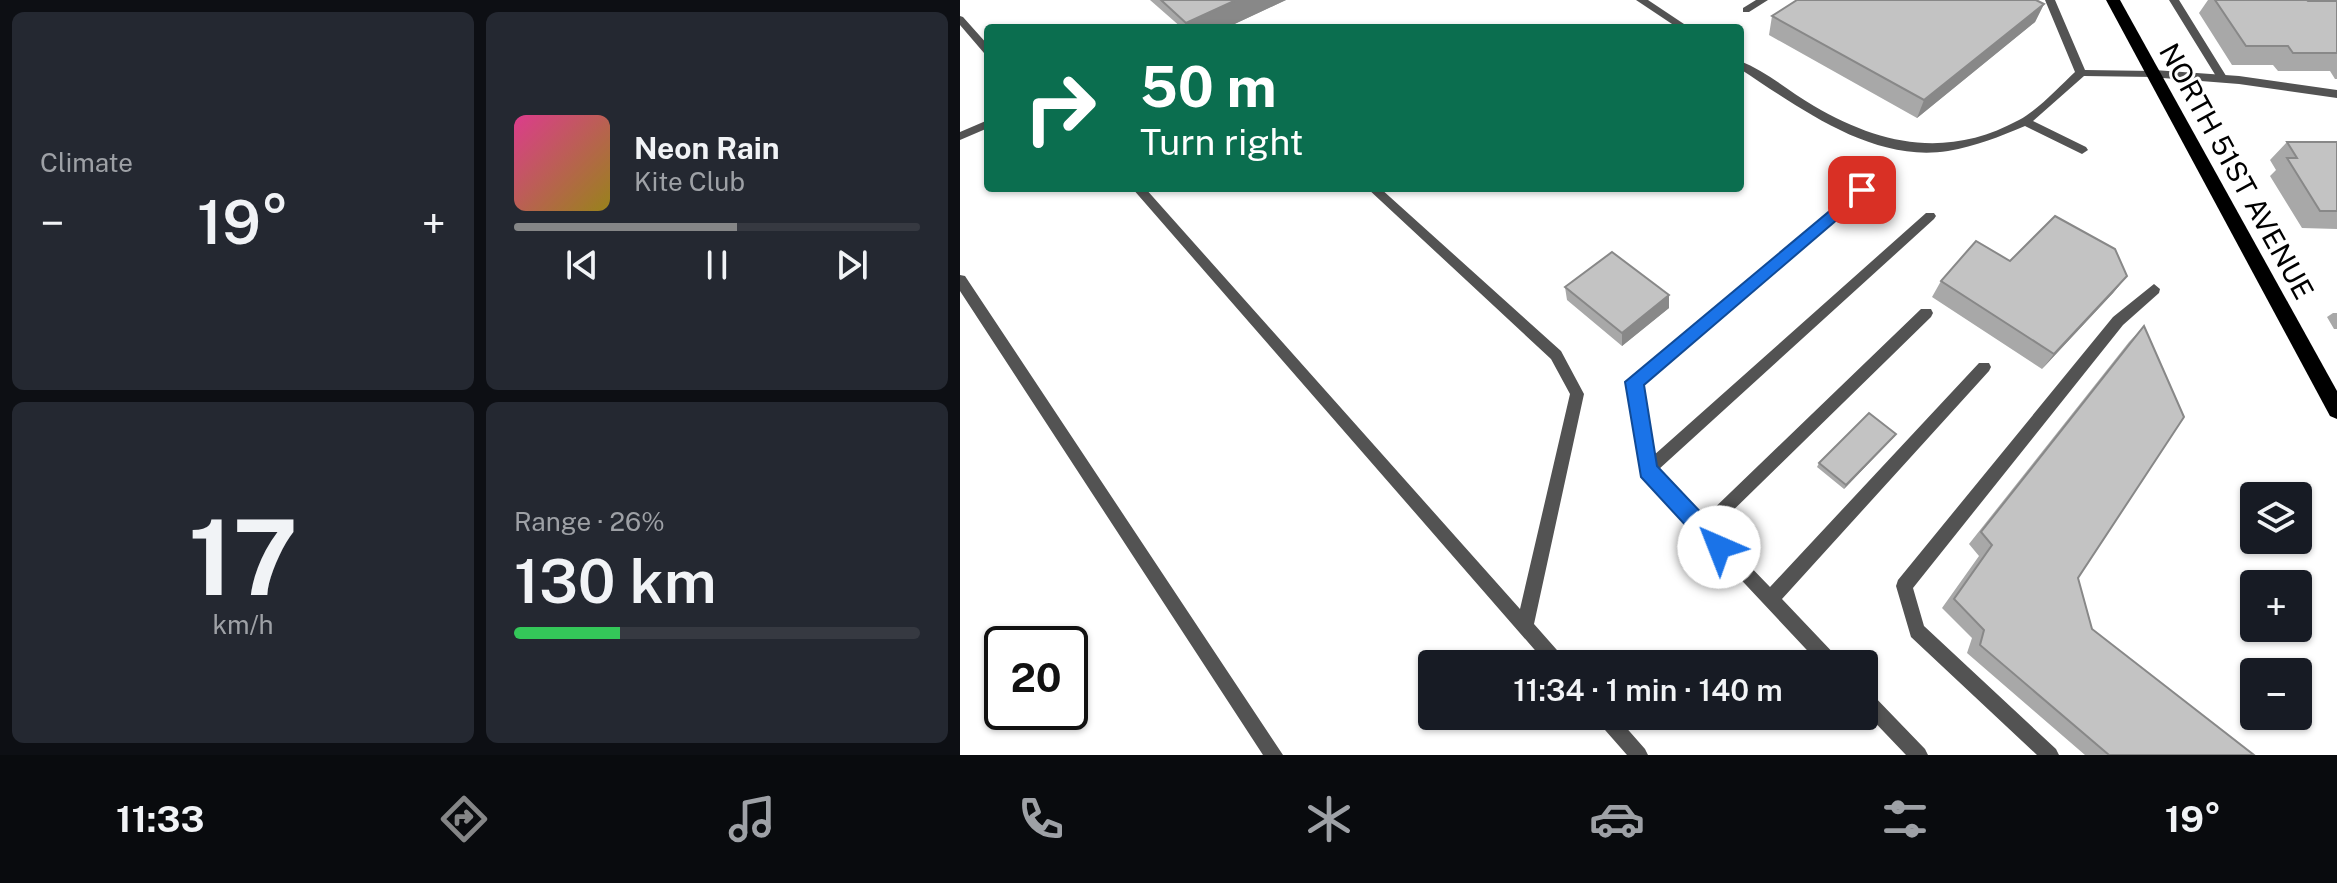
<!DOCTYPE html>
<html lang="en">
<head>
<meta charset="utf-8">
<style>
  :root { --surface:#171b24; --page:#242831; --text:#f1f3f6; --muted:#9ea1a6; --line:#363941; --accent:#858687 }
  body { margin:0; font-family:"Public Sans",sans-serif; background:var(--page); color:var(--text); height:100vh; display:flex; flex-direction:column; font-size:30px; white-space:nowrap }
  * { box-sizing:border-box; margin:0 }
  p { font-size:26px; color:var(--muted) }
  .icon { flex:none; width:44px; height:44px; fill:none; stroke:currentColor; stroke-width:2; stroke-linecap:round; stroke-linejoin:round }
  .map { position:relative; flex:1; overflow:hidden }
  .details { display:flex; flex-direction:column; gap:12px; padding:12px; background:#0d0f14; width:960px }
  .details>* { flex:none }
  .hud { position:absolute; left:24px; top:24px; width:760px; height:168px; border-radius:8px; box-shadow:0 2px 6px #0004; background:#0b6e4f; color:#fff; overflow:hidden }
  .fabs { position:absolute; left:1280px; top:482px; display:grid; gap:16px }
  .fabs a { display:grid; place-items:center; width:72px; height:72px; border-radius:8px; background:var(--surface); box-shadow:0 2px 6px #0004; font-size:40px }
  .speed { position:absolute; left:24px; top:626px; display:flex; gap:16px; font-size:40px; font-weight:700; text-align:center }
  .speed>* { display:grid; place-content:center; width:104px; height:104px; border-radius:50%; background:var(--surface); box-shadow:0 2px 6px #0004; line-height:1 }
  .speed .limit { border:4px solid #111; border-radius:12px; background:#fff; color:#111 }
  .pin { position:absolute; display:grid; place-items:center; width:68px; height:68px; color:#fff; margin:-34px; border-radius:16px; box-shadow:0 4px 12px #0006 }
  .me { position:absolute; width:88px; margin:-44px; rotate:316deg; stroke-linejoin:round; filter:drop-shadow(0 0 6px #0008) }
  .turn { display:flex; align-items:center; gap:28px; height:168px; padding:0 24px; font-size:36px }
  .turn .icon { width:104px; height:104px; stroke-width:2.5 }
  .turn b { display:block; font-size:56px; line-height:68px }
  .big { font-size:60px; font-weight:600; line-height:1.1 }
  .details .tile { flex:1; display:flex; flex-direction:column; justify-content:center; gap:12px; min-width:0; padding:0 28px; border-radius:12px; background:var(--page) }
  .details .dial { align-items:center; gap:0 }
  .dial b { font-size:104px; line-height:1 }
  .song { display:flex; align-items:center; gap:24px }
  .cover { width:96px; height:96px; border-radius:12px; background:linear-gradient(135deg,hsl(330 70% 55%),hsl(50 70% 35%)) }
  .played { height:8px; border-radius:4px; background:linear-gradient(90deg,var(--accent) 55%,var(--line) 55%) }
  .keys { display:flex; justify-content:space-around; direction:ltr }
  .heat { display:flex; justify-content:space-between; align-items:center; font-size:44px; direction:ltr }
  .charge { height:12px; border-radius:6px; background:linear-gradient(90deg,#34c759 26%,var(--line) 0) }
  .details .tiles { flex:1; display:grid; gap:12px; grid-template-columns:repeat(2,1fr) }
  .trip { position:absolute; left:458px; top:650px; width:460px; height:80px; border-radius:8px; background:var(--surface); box-shadow:0 2px 6px #0004; font-weight:600; line-height:80px; text-align:center }
  .tabs { display:flex; height:128px; justify-content:space-around; align-items:center; background:#090b0e; color:var(--muted) }
  .tabs .icon { width:56px; height:56px }
  .tabs .current { color:var(--accent) }
  .tabs b { font-size:36px; color:var(--text) }
  main { display:flex; flex:1; min-height:0 }
  .map>svg:first-child { display:block }
  .lines { fill:none; stroke-linecap:round; stroke-linejoin:round }
  .service { fill:#535353; fill-rule:evenodd }
  .minor { fill:#535353; fill-rule:evenodd }
  .primary { fill:#000; fill-rule:evenodd }
  .wall { fill:#a8a8a8 }
  .shaded-wall { fill:#888 }
  .building { fill:#c3c3c3; stroke:#888; stroke-width:2 }
  .route { fill:#1a73e8; stroke:#114b97; stroke-width:2 }
  .labels { text-anchor:middle; dominant-baseline:central; stroke-width:6; stroke-linejoin:round; paint-order:stroke }
  .street-label { font-size:28px; fill:#000; stroke:#fff }
</style>
</head>
<body>
<main>
<section class="details">
<div class="tiles">
<div class="tile"><p>Climate</p>
<div class="heat"><a>−</a><b class="big">19°</b><a>+</a></div>
</div>
<div class="tile">
<div class="song"><i class="cover"></i><div><b>Neon Rain</b><p>Kite Club</p></div></div>
<div class="played"></div>
<div class="keys"><svg class="icon" aria-label="previous" viewBox="0 0 24 24"><path d="M18 5L8 12l10 7zM5 5v14"/></svg><svg class="icon" aria-label="pause" viewBox="0 0 24 24"><path d="M8 5v14M16 5v14"/></svg><svg class="icon" aria-label="next" viewBox="0 0 24 24"><path d="M6 5l10 7-10 7zM19 5v14"/></svg></div>
</div>
<div class="tile dial"><b>17</b><p>km/h</p></div>
<div class="tile"><p>Range · 26%</p><b class="big">130 km</b><div class="charge"></div></div>
</div>
</section>
<div class="map">
<svg width="1377" height="755" viewBox="0 0 1377 755">
  <rect width="100%" height="100%" fill="#fff"/>
  <g class="lines">
    <path class="service" d="M676 0H688L730 28H718Z
      M796 0H808L789 12H783V8Z
      M1085 0H1095L1125 70 1194 71 1199 74 1194 77 1124 76 1073 121 1126 147 1128 150 1122 154 1065 126C1039 137 1016 146 988 151 912 163 840 108 780 69V61C806 71 830 92 854 106 921 145 987 159 1059 120 1078 110 1099 87 1115 72Z
      M1209 0H1219L1268 79 1267 81H1259Z
      M0 16 3 17 28 45V54L24 53 0 25Z
      M28 120V128L0 140V132Z
      M902 186 906 187V193L682 384 693 456 966 213H974L976 216 974 219 698 470 744 518 961 309H971L973 313 971 317 754 529 810 587 1019 363H1029L1031 367 1029 371 822 599 878 658 881 664H860L741 537 736 535 734 530 680 470 668 382 670 378Z
      M172 188H185L560 609 610 394 591 359 407 188H420L601 351 624 394 574 624 604 658 607 664H587Z
      M0 275 5 276 323 755H303L0 291Z
      M1194 284 1200 289 1199 293 1163 325 953 588 964 626 1096 749 1099 755H1077L951 637 936 586 938 580 1153 317Z
      M904 689 910 692 965 749 968 755H946L904 711Z
      M635 716H656L685 749 688 755H667L638 722Z"/>
    <path class="minor" d="M1194 70 1279 76 1377 90V98L1279 84 1190 77V71Z"/>
    <path class="primary" d="M1146 0H1160L1377 391V419L1370 416Z"/>
  </g>
  <path class="wall" d="M190 0H326L266 28H222Z
    M1248 0H1347L1348 1H1377V79H1375L1370 71H1318L1313 65H1272L1239 13Z
    M1084 4 1075 22 957 118 809 35 812 16Z
    M1327 142H1377V229L1342 228 1310 176 1316 170 1310 160Z
    M1050 261 1167 276 1153 293 1082 369 972 297 981 281Z
    M605 287 709 308 662 346 607 300Z
    M1373 313H1377V329H1374L1367 317Z
    M1184 326 1118 578 1132 629 1294 755H1125L1007 653 1012 638 982 608 1019 556 1009 544 1169 342Z
    M933 438 884 489 857 467 859 463Z"/>
  <path class="shaded-wall" d="M276 0H326L266 28H229L226 23Z
    M1084 4 1075 22 957 118 964 100Z
    M1167 276 1153 293 1082 369 1094 354Z
    M709 295V308L662 346V333Z
    M936 434 933 438 884 489 886 485Z"/>
  <path class="building" d="M201 0H276L226 23Z
    M837 0H1076L1084 4 964 100 812 16Z
    M1255 0H1347L1348 1H1377V53H1333L1328 46H1286Z
    M1327 142H1377V211H1360L1327 158H1337Z
    M1095 216 1155 249 1167 276 1094 354 981 281 1016 241 1050 261Z
    M652 252 709 295 662 333 605 287Z
    M1184 326 1224 417 1118 578 1132 629 1294 755H1149L1020 645 1024 630 994 599 1032 545 1021 532Z
    M909 413 936 434 886 485 859 463Z"/>
  <path class="route" d="M902 184 907 186V194L684 385 697 466 767 540 770 547 767 554 759 557 752 554 681 477 665 382Z"/>
  <g class="labels">
    <g class="street-label">
      <text transform="translate(1277 171) rotate(61)">NORTH 51ST AVENUE</text>
    </g>
  </g>
</svg>
<div class="fabs">
<a><svg class="icon" aria-label="layers" viewBox="0 0 24 24"><path d="M12 4l9 5-9 5-9-5zM3 14l9 5 9-5"/></svg></a>
<a>+</a>
<a>−</a>
</div>
<div class="speed"><div class="limit">20</div></div>
<div class="pin" style="left:902px;top:190px;background:#d93025"><svg class="icon" aria-label="arrive" viewBox="0 0 24 24"><path d="M6 21V4h12l-3 4 3 4H6"/></svg></div>
<svg class="me" style="left:759px;top:547px" viewBox="-20 -20 40 40"><circle r="19" fill="#fff"/><path d="M0-13L10 11 0 6-10 11z" fill="#1a73e8"/></svg>
<div class="trip">11:34 · 1 min · 140 m</div>
<div class="hud">
<div class="turn"><svg class="icon" aria-label="right" viewBox="0 0 24 24"><path d="M7 20v-9h11M14 6l5 5-5 5"/></svg><div><b>50 m</b>Turn right</div></div>
</div>
</div>
</main>
<nav class="tabs">
<b>11:33</b>
<svg class="icon current" aria-label="directions" viewBox="0 0 24 24"><path d="M12 3l9 9-9 9-9-9zM9 14v-3h6M13 9l2 2-2 2"/></svg>
<svg class="icon" aria-label="music" viewBox="0 0 24 24"><path d="M9 18V5l10-2v13"/><circle cx="6" cy="18" r="3"/><circle cx="16" cy="16" r="3"/></svg>
<svg class="icon" aria-label="phone" viewBox="0 0 24 24"><path d="M5 4h4l2 5-3 2q2 4 5 5l2-3 5 2v4C11 20 4 13 5 4z"/></svg>
<svg class="icon" aria-label="climate" viewBox="0 0 24 24"><path d="M12 3v18M4 7l16 10M4 17L20 7"/></svg>
<svg class="icon" aria-label="car" viewBox="0 0 24 24"><path d="M5 17H2v-5l4-1 3-4h7l3 4 3 1v5h-3M9 17h6M6 11h13"/><circle cx="7" cy="17" r="2"/><circle cx="17" cy="17" r="2"/></svg>
<svg class="icon" aria-label="filters" viewBox="0 0 24 24"><path d="M4 7h16M4 17h16"/><circle cx="9" cy="7" r="2"/><circle cx="15" cy="17" r="2"/></svg>
<b>19°</b>
</nav>
</body>
</html>
